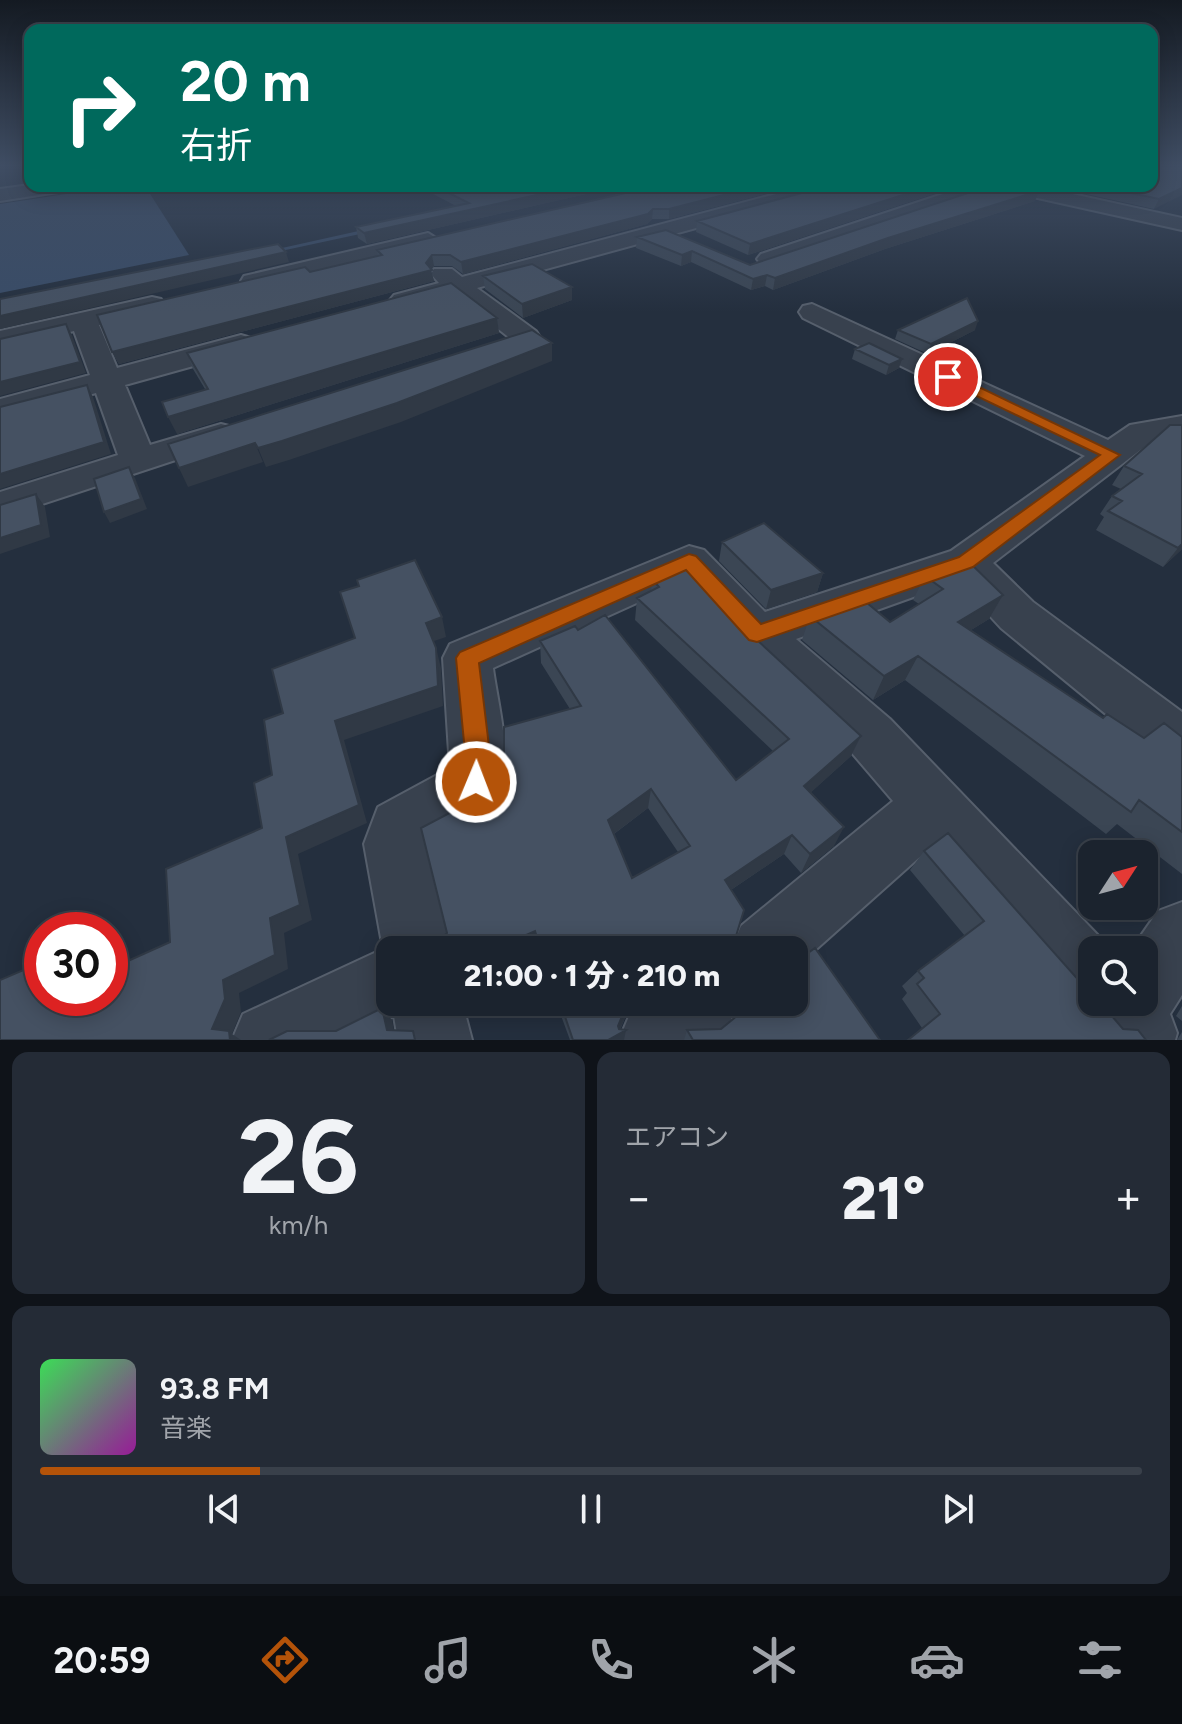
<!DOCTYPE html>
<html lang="ja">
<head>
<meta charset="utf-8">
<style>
  :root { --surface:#1b232e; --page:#242b36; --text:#f1f3f6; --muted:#a0a4aa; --line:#39404a; --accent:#b45309 }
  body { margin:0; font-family:Figtree,"Noto Sans JP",sans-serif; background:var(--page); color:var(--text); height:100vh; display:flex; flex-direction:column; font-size:30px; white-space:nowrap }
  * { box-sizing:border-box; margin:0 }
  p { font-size:26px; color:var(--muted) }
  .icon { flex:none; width:44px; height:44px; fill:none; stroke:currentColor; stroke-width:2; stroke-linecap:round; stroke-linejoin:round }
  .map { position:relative; height:1040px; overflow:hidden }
  .sheet { display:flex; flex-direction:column; gap:12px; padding:12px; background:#0f1319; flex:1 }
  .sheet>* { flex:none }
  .banner { position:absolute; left:24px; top:24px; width:1134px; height:168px; border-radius:16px; box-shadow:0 4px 20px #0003,0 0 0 2px var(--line); background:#00695c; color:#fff; overflow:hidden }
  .needle { width:52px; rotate:54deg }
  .controls { position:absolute; left:1078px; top:840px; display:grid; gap:16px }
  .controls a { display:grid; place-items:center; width:80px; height:80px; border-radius:16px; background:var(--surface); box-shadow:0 4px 20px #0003,0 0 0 2px var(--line); font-size:40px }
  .speed { position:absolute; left:24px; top:912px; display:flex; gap:16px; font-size:40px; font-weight:700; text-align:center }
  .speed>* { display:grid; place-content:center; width:104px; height:104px; border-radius:50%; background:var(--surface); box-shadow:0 4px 20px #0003,0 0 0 2px var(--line); line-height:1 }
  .speed .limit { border:12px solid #d22; background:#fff; color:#111 }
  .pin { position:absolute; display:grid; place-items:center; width:68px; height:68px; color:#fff; margin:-34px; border:4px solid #fff; border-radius:50%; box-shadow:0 2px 8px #0007 }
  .me { position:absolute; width:88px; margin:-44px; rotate:1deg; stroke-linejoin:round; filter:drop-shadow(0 0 6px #0008) }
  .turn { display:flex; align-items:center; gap:28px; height:168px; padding:0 24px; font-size:36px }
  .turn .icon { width:104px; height:104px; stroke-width:2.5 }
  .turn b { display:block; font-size:56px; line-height:68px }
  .big { font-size:60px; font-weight:800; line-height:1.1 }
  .sheet .tile { flex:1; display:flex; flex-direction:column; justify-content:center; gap:12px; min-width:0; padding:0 28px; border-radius:16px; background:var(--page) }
  .sheet .dial { align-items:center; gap:0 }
  .dial b { font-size:104px; line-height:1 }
  .song { display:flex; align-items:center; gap:24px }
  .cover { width:96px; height:96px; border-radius:12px; background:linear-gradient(135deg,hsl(130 70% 55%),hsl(300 70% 35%)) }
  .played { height:8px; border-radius:4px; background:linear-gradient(90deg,var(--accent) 20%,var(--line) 20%) }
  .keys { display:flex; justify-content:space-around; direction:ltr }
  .heat { display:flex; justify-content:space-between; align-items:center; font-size:44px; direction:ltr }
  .sheet .tiles { flex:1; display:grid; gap:12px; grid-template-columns:1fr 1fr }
  .tile:last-child { grid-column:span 2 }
  .trip { position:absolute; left:376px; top:936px; width:432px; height:80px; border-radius:16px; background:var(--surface); box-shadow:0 4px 20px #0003,0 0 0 2px var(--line); font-weight:800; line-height:80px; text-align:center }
  .tabs { display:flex; height:128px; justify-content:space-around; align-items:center; background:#0b0e12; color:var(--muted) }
  .tabs .icon { width:56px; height:56px }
  .tabs .active { color:var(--accent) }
  .tabs b { font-size:36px; color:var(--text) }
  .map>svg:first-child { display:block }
  .water { fill:#394c67 }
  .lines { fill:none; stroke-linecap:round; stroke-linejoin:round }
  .stream { fill:#394c67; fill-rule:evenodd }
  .street-casing { stroke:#565f6c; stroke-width:4 }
  .street { fill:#38414e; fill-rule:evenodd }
  .wall { fill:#3b4654; fill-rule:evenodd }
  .shaded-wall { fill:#303945 }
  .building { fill:#455162; stroke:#303945; stroke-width:2; fill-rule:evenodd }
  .route { fill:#b45309; stroke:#753606; stroke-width:2 }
</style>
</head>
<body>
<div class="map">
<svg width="1182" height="1040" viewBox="0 0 1182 1040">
  <rect width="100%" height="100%" fill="#242f3e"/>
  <path class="water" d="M119 186H145L189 255 0 293V204Z"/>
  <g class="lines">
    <path class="stream" d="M372 228 375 230 374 231 267 254 264 252Z"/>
    <defs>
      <path id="street" d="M30 185V186H67L58 192 0 201V189Z
        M806 186H837L835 190 477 288 536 331 540 337 536 343 526 345 516 343 454 294 403 308 394 305 390 300 394 295 439 283 431 274 434 269H452L462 277Z
        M967 186H995L993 190 777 264H761L757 259 761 254Z
        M1001 186H1036L1182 218V230L1010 192Z
        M428 233 439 240 436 245 253 288 244 286 241 281 244 276Z
        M152 297 161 299 165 305 161 311 99 325 117 368 241 335 251 338 255 344 251 350 125 385 150 445 221 424 233 427 238 434 233 441 0 518V492L118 455 96 393 0 419V399L90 375 74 331 0 349V331Z
        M812 304 1108 440 1130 425 1182 416V436L1152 441 993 563 1033 602 1182 712V769L1163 761 1001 628 958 581 796 639 890 719 1112 950H1092V1002H1144V950H1131L1158 911 1182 902V995L1170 1014 1177 1033 1175 1040H1099L1088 1027 1080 1009 1067 1004 932 846 794 969V950H731L741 926 893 801 852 753 740 647 683 582 493 668C497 702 518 777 494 803 476 822 447 834 425 846L451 950H390V1002H462L472 1040H398L394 1016 346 1040H232L243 1014 383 949 364 844 378 807 450 768 443 658 450 644 689 546 704 550 765 612 951 551 1085 456 803 318 799 312 803 306Z
        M646 1002H738L728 1027 713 1040H619L630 1014Z"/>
    </defs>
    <use href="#street" class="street-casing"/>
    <use href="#street" class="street"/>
  </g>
  <path class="wall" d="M1182 166 1154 209 1050 186H1152Z
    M418 186H621L367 244 358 238 356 227 456 206Z
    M794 186 669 219H652L647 224 463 274 452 266H434L431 270 434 281 119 364 112 352 310 272 378 256 377 250Z
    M828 186H957L748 255 696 232 697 221Z
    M1035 201 885 249 773 290 765 286 751 290 691 262 681 266 636 248 637 237 750 265Z
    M483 276 572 287V300L523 318 485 289Z
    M497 318 499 333 177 434 205 389 193 369 187 353Z
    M898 330H975L928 354 895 339Z
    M855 349 899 368 886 375 852 359Z
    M1182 425V549L1163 567 1096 530 1104 517 1100 514 1112 496 1121 489 1112 485 1124 466Z
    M722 542 823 573 817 592 766 609 719 561Z
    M925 576 1003 595 989 619 971 630 1103 718 1144 738 1182 737V874L1117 824 1106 834 905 680 873 700 802 640 810 616 890 622 919 604 913 600Z
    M652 579 743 627 861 736 851 756 811 792 834 846 801 873 784 854 731 890 736 936 769 950H538L537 948 532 950H446L447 933 498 787 497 778 570 709 541 663 540 641 578 630 736 780 773 751 635 620 637 598 651 591ZM648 808 678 852 632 878 614 834Z
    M924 851 1089 992 1123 1029 922 1028 902 999 907 993 902 986 918 971 965 936 910 870Z
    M804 956 880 1040H684L687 1030 721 1029 734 1018 740 1002H794Z
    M556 1002H641L627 1013 620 1030 624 1040H570Z
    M1182 1006V1021L1176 1016Z
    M1182 1032V1040H1177Z"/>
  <path class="shaded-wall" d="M578 186H621L367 244 364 233Z
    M759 186H794L669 219V209Z
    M931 186H957L748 255 750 244Z
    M1182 188V195L1154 209 1159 199Z
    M1039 191 1035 201 885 249 773 290 775 278 888 238Z
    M653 209 652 219 647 224 463 274 461 262Z
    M692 251 691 262 681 266 682 255Z
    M286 252 289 262 0 329V316Z
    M432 255 434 266 431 270 434 281 119 364 112 352 426 263Z
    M767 275 765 286 751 290 753 279Z
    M572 287V300L523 318 522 304Z
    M497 318 499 333 177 434 168 417Z
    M978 321 975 330 928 354 931 344Z
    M66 324 72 335 86 373 0 396V382Z
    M552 343V361L401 422 289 460 266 467 258 448Z
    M902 359 899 368 886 375 889 365Z
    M87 385 93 397 111 454 0 489V474Z
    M255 443 263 462 188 487 179 468Z
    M129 467 135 478 147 509 110 523 104 512Z
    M36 494 45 507 50 537 0 554V538Z
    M1182 544V549L1163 567 1178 548Z
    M823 573 817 592 766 609 771 590Z
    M1003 595 989 619 945 646 958 622Z
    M442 617 446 637 431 642 426 623Z
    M436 648 441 668 443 706 344 740 367 823 298 854 312 920 284 933 288 969 239 993 241 1012 232 1034 241 1040H230L212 1029 223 980 270 918 286 837 335 721Z
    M918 656 905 680 873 700 884 676Z
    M861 736 851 756 796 806 804 786Z
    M651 789 648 808 607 839 608 820Z
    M844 827 834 846 801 873 810 854Z
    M792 835 784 854 719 898 725 880Z
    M535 931 537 948 532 950H492Z
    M628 1002H641L627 1013 618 1034 626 1030 624 1040H608L618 1026Z
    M382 1008 392 1020 396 1040 387 1030Z"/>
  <path class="building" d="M1152 166H1182V188L1159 199 1098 186H1152Z
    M435 186H578L364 233 356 227 469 203Z
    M656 186H759L669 209H653L648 214 461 262 450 255H432L426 263 432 270 112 352 97 315 305 267 310 272 382 255 377 250Z
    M828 186H931L750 244 697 221Z
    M989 186H1017L1039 191 888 238 775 278 767 275 753 279 692 251 682 255 637 237 666 230 750 265Z
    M278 244 286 252 0 316V299Z
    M532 264 572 287 522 304 483 276Z
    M451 283 497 318 168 417 162 402 208 389 187 353Z
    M967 298 978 321 931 344 898 330Z
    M66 324 80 362 0 382V339Z
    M532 330 552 343 397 403 282 441 258 448 255 443 179 468 168 444Z
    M869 343 902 359 889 365 855 349Z
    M87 385 104 442 0 474V407Z
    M1170 425H1182V544L1178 548 1108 511 1122 501 1112 496 1142 474 1124 466Z
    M129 467 141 499 104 512 94 479Z
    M36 494 41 525 0 538V505Z
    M764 523 823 573 771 590 722 542Z
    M415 560 442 617 426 623 436 648 438 686 335 721 359 805 286 837 300 905 270 918 275 955 223 980 225 999 212 1029 229 1031 230 1040H0V980L42 962V998H110V969L170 942 166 869 262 828 254 783 272 775 264 720 283 713 272 669 355 638 340 592 359 586 357 580Z
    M968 561 1003 595 958 622 1103 718 1107 714 1144 738 1164 723 1182 737V832L1139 800 1131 812 918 656 884 676 810 616 861 598 890 622 943 589 925 576Z
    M685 564 743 627 861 736 804 786 844 827 810 854 792 835 725 880 744 910 736 936 761 937 769 950H541L535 931 492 950H446L443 937 447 933 421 828 499 787 497 778 504 762V727L581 706 540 641 575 626 578 630 605 615 736 780 789 739 637 598 659 587 652 579ZM651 789 690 846 632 878 608 820Z
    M948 833 1089 992 1092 993V1002H1105L1111 1015 1123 1029 1138 1030 1146 1040H908L940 1014 917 984 924 978 918 971 984 921 924 851Z
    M801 947 804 956 815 948 880 1040H693L687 1030 721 1029 738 1015 742 1002H794V952Z
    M560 1002H628L618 1026 619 1029 626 1030 608 1040H573Z
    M382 1008 387 1030 413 1031 415 1040H269L287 1031H336Z"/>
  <linearGradient id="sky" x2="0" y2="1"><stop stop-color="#141a22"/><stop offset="0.53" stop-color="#3f4d63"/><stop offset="1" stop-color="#3f4d63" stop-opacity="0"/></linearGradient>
  <rect width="1182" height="312" fill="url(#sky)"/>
  <path class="route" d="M948 372 1120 455 973 567 757 642 749 640 686 570 479 663 491 763 485 791 476 794 466 791 463 782 466 763 456 658 460 652 689 554 696 556 761 624 959 557 1100 455 943 380 941 377Z"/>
</svg>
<div class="controls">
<a><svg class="needle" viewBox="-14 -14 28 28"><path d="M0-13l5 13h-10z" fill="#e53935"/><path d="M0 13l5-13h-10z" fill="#a0a4aa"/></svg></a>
<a><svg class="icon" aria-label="search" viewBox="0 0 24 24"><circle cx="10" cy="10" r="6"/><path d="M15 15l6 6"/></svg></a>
</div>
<div class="speed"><div class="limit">30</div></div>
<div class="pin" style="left:948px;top:377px;background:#d93025"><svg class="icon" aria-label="arrive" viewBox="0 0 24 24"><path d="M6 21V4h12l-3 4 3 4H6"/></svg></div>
<svg class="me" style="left:476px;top:782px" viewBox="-20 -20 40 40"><circle r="17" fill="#b45309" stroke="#fff" stroke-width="3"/><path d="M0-11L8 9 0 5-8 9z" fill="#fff"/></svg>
<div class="trip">21:00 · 1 分 · 210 m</div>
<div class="banner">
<div class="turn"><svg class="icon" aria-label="right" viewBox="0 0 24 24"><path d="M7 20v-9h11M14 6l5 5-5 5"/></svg><div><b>20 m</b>右折</div></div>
</div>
</div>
<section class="sheet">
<div class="tiles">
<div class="tile dial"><b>26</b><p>km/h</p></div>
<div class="tile"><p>エアコン</p>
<div class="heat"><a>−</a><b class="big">21°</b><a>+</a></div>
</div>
<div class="tile">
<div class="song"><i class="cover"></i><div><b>93.8 FM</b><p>音楽</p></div></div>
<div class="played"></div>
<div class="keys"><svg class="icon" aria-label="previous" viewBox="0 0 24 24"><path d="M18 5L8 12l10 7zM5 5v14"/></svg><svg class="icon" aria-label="pause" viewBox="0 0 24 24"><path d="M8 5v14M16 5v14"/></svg><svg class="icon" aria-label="next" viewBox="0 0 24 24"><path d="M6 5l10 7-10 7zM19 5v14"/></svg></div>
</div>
</div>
</section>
<nav class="tabs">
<b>20:59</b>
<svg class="icon active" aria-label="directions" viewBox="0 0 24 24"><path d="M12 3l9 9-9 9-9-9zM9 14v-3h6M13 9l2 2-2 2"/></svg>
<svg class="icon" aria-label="music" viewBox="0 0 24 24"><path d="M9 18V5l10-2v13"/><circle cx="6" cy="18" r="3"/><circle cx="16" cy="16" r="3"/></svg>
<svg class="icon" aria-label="phone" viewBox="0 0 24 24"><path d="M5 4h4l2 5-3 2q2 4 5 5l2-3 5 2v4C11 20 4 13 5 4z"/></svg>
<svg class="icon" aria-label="climate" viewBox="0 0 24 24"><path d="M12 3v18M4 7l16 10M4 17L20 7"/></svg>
<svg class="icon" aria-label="car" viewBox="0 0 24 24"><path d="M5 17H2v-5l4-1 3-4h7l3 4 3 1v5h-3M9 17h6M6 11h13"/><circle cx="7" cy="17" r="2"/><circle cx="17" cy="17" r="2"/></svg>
<svg class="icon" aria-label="filters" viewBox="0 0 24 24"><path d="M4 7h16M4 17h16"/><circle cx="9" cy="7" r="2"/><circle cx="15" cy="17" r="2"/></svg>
</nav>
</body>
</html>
